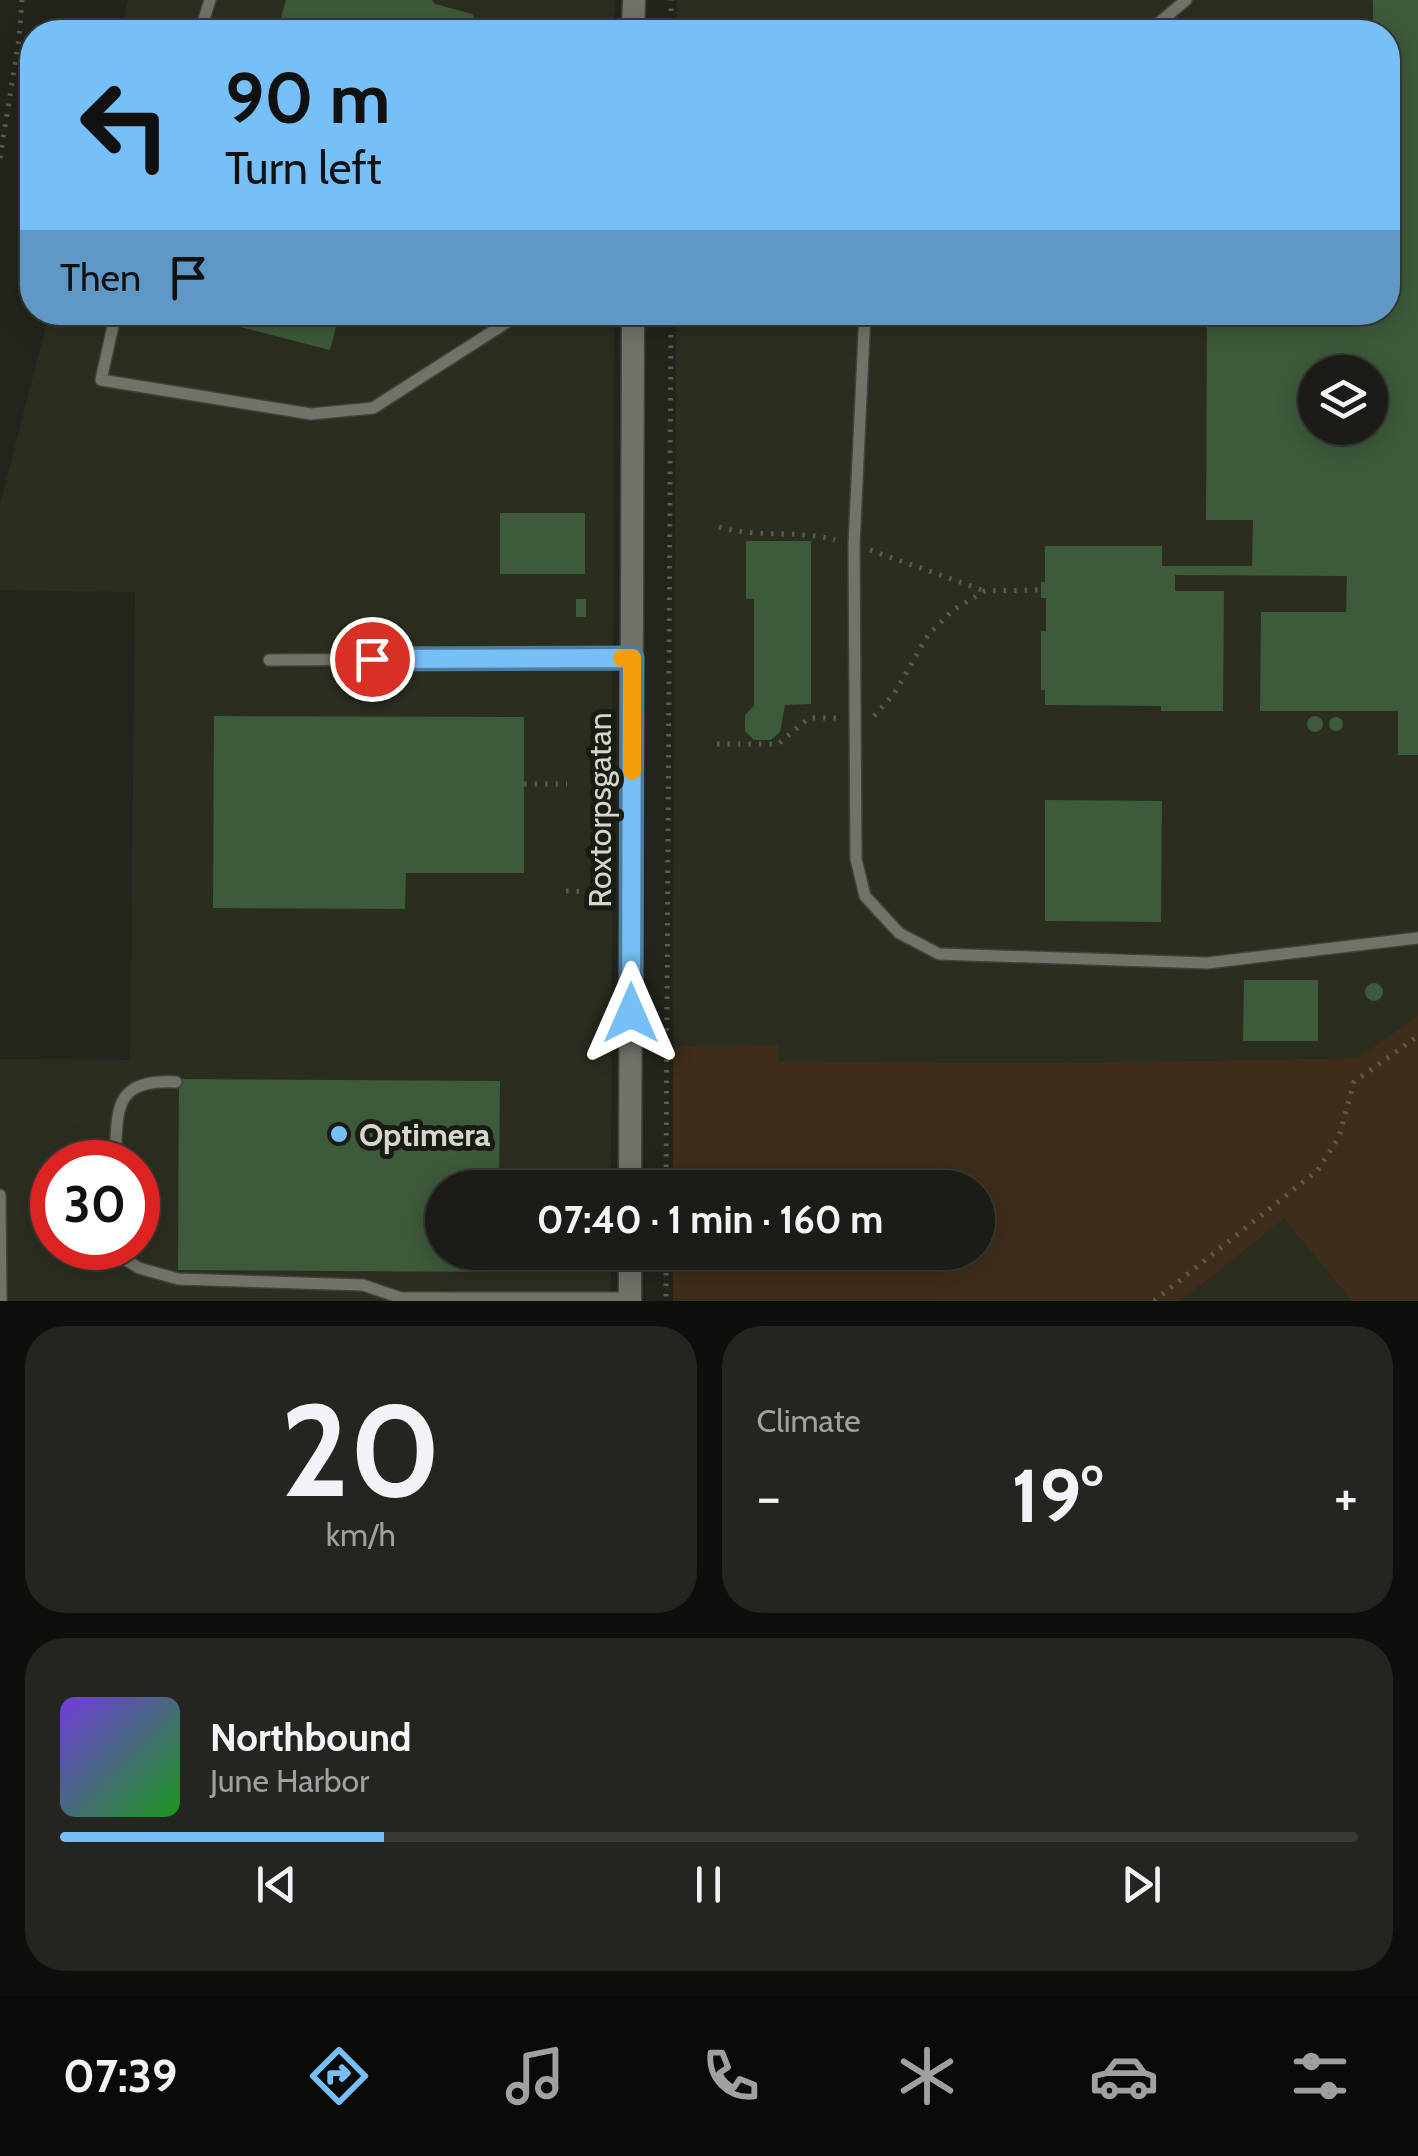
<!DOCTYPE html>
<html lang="en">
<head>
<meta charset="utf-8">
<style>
  :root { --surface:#1a1c15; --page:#23251e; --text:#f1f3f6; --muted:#9fa1a0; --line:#383a34; --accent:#77bff7 }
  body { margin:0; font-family:Cabin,sans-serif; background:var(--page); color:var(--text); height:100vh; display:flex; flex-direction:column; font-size:38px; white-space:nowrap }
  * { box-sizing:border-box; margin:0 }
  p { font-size:32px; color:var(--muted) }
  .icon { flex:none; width:55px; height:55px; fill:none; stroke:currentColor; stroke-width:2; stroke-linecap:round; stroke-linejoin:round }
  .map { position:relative; height:1301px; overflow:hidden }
  .panel { display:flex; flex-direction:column; gap:25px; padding:25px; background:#0e0f0c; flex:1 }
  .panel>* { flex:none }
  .guide { position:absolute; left:20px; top:20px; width:1380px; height:305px; border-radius:40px; box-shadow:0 5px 25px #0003,0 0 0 2px var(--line); background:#77bff7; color:#111; overflow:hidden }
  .tools { position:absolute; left:1298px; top:355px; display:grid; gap:20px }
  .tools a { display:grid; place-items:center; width:90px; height:90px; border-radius:50%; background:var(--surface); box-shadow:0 5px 25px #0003,0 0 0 2px var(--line); font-size:50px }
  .speed { position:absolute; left:30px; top:1140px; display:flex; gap:20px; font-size:50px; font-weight:700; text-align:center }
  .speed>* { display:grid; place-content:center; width:130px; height:130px; border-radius:50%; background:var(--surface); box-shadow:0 5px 25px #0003,0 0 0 2px var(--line); line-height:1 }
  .speed .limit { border:15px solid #d22; background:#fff; color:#111 }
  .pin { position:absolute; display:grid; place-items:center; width:85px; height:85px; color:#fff; margin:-42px; border:5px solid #fff; border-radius:50%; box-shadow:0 2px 10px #0007 }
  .me { position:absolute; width:110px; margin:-55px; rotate:0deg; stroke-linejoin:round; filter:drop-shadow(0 0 8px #0008) }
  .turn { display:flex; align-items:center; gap:35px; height:210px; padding:0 40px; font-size:45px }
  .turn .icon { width:130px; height:130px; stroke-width:2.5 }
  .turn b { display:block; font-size:70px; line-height:85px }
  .then { display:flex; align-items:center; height:95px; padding:0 40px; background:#0003; gap:20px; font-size:38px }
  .big { font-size:75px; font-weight:800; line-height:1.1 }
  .panel .widget { flex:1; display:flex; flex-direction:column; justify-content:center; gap:15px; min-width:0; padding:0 35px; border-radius:40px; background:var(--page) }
  .panel .dial { align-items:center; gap:0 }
  .dial b { font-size:130px; line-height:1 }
  .song { display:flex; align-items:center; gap:30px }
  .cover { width:120px; height:120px; border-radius:15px; background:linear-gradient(135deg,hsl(260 70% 55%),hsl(120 70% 35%)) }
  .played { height:10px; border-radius:5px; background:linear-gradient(90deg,var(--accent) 25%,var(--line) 25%) }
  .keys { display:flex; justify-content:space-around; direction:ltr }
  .heat { display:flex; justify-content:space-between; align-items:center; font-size:55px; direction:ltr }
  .panel .tiles { flex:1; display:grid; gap:25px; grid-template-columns:1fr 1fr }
  .widget:last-child { grid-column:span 2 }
  .trip { position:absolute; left:425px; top:1170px; width:570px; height:100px; border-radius:50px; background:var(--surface); box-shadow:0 5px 25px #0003,0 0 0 2px var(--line); font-weight:800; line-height:100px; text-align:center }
  .menu { display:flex; height:160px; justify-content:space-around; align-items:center; background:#0a0b08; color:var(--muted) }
  .menu .icon { width:70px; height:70px }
  .menu .on { color:var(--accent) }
  .menu b { font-size:45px; color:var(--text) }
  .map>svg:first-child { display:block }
  .built { fill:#2b2e1f; fill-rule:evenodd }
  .green { fill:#3e2d1b }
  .building { fill:#3d5a3a; fill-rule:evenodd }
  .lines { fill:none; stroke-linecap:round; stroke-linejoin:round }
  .service-casing { stroke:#40423b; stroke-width:14 }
  .minor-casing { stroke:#40423b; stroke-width:25 }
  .path { stroke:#5a5c54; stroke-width:5; stroke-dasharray:2.5 8; stroke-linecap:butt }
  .service { stroke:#717369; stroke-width:11 }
  .minor { stroke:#717369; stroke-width:22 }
  .route-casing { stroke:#4d7ca1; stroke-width:25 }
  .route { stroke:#77bff7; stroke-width:18 }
  .slow { stroke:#f59e0b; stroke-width:18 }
  .poi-dot { fill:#77bff7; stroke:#1a1c13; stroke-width:4 }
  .labels { text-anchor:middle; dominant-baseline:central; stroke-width:10; stroke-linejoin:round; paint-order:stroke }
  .street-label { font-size:32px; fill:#d4d6d0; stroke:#1a1c13 }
  .poi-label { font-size:32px; font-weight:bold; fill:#d4d6d0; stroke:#1a1c13; text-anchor:start }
</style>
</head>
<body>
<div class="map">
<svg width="1418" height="1301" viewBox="0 0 1418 1301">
  <rect width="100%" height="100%" fill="#23251c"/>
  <path class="built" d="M128 0H615L614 32H120Z
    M677 0H1418V1015L1358 1058 1069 1063 778 1062V1045L673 1046 676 313 1388 312V32H677ZM1315 372H1370V428H1315Z
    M49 313H614L611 1187 442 1188V1252L611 1253V1301H0V1059L130 1060 135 592 0 590V506ZM52 1162H138V1248H52Z
    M1284 1219 1352 1301H1181Z"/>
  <path class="green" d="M1418 1015V1301H1352L1284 1219 1181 1301H673V1253L978 1252V1188L673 1187V1046L778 1045 779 1062 1069 1063 1358 1058Z"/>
  <path class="building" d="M286 0H432L435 4 472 14 483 32H277Z
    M1373 0H1418V755H1398V711H1260L1261 612H1346L1347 576 1175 575V591H1224L1223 711H1161V706L1045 705V690H1041V631H1046V598H1041V582H1045V546H1162V566H1252L1253 520H1206L1207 312H1388V32H1253V23H1373ZM1315 372H1370V428H1315Z
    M206 312H340L330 350 205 318Z
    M942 312H1044V323L942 322Z
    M500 513H585V574H500Z
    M746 541H811V704L785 705 780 732 771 740H754L745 731V715L754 706V599H746Z
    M576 599H586V617H576Z
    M214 716 524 717V873H406L405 909 213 908Z
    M1307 724a8 8 0 1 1 16 0a8 8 0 1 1-16 0Z
    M1329 724a7 7 0 1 1 14 0a7 7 0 1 1-14 0Z
    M1045 800 1162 801 1161 922 1045 921Z
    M1244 980H1318V1041H1243Z
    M1365 992a9 9 0 1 1 18 0a9 9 0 1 1-18 0Z
    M179 1079 500 1081 499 1188H442V1252H499V1272L178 1270Z"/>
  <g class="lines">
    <defs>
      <path id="service" d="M200 32 210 0
        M1148 32 1186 0
        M116 312 101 380 311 414 373 408 523 312
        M865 312 854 545 856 859 865 896 899 933 939 954 1207 963 1418 938
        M269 660 632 658
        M115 1162C118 1111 111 1079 176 1082
        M0 1195 1 1301
        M116 1248 118 1255 139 1268 178 1279 363 1285 401 1298H630"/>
      <path id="minor" d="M633 32 634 0
        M630 1188 633 312
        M630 1301V1252"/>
    </defs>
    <use href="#service" class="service-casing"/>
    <use href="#minor" class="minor-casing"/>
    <path class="path" d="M671 32V0
      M0 158 19 38 22 0
      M719 527C760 539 796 529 835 540
      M870 550 985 591
      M874 716 894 694 928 635 953 610 985 591 1041 590
      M717 744H778L809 718H838
      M524 784H567
      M566 891 609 892
      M666 1188 671 312
      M666 1252V1301
      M1154 1301 1318 1170 1339 1137 1354 1082 1418 1036"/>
    <use href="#service" class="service"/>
    <use href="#minor" class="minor"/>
  </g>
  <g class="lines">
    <defs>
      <path id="route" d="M372 659 632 658 631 1013"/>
    </defs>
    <use href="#route" class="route-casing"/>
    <use href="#route" class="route"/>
    <path class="slow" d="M622 658H632V771"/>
  </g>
  <circle class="poi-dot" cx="339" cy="1134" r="10"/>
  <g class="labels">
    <g class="street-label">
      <text transform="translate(599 810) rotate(-90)">Roxtorpsgatan</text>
    </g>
    <g class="poi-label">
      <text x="359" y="1134">Optimera</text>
    </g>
  </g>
</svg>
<div class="tools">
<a><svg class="icon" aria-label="layers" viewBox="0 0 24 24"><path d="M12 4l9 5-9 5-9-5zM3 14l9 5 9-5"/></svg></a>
</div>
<div class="speed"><div class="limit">30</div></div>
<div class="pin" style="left:372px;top:659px;background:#d93025"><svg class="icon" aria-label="arrive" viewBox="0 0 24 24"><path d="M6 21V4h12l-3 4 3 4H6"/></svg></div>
<svg class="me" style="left:631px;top:1013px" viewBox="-20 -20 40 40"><path d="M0-17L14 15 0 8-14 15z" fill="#77bff7" stroke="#fff" stroke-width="4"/></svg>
<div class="trip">07:40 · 1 min · 160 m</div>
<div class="guide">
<div class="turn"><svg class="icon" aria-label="left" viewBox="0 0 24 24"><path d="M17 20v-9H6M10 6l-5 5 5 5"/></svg><div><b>90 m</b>Turn left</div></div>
<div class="then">Then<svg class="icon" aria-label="arrive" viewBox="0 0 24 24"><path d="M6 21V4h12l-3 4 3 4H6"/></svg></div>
</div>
</div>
<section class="panel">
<div class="tiles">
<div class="widget dial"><b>20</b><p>km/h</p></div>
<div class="widget"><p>Climate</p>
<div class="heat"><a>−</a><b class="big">19°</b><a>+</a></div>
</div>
<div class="widget">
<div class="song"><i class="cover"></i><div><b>Northbound</b><p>June Harbor</p></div></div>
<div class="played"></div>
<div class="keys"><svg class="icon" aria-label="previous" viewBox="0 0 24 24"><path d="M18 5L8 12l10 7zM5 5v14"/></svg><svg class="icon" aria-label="pause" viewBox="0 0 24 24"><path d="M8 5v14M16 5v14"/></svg><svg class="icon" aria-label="next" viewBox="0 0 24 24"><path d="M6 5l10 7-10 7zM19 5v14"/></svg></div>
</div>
</div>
</section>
<nav class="menu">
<b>07:39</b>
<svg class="icon on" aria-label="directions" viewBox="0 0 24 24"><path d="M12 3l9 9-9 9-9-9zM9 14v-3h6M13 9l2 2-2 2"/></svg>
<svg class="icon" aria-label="music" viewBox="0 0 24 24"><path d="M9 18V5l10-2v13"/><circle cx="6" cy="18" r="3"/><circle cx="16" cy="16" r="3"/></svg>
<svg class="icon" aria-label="phone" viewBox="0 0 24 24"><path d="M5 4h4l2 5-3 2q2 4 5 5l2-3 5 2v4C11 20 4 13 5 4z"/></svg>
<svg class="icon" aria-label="climate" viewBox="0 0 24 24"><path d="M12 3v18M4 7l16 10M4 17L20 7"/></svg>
<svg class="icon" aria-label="car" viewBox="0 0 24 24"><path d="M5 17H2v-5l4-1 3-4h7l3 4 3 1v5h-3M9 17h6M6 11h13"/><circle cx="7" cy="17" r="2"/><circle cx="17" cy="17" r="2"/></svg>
<svg class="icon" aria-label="filters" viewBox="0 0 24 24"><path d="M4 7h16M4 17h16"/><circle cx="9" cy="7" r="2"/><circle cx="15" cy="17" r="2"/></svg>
</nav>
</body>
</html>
